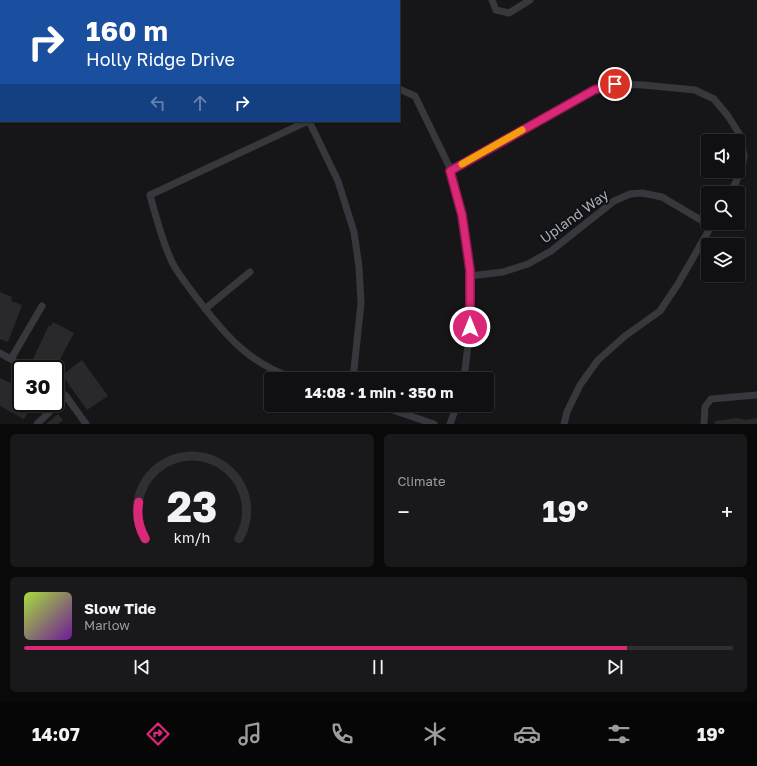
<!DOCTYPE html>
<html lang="en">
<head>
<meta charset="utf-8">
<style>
  :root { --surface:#101012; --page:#19191b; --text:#f1f3f6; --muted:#9c9d9f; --line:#303032; --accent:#db2777 }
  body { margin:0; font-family:"Golos Text",sans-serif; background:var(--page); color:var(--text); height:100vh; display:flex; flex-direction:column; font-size:15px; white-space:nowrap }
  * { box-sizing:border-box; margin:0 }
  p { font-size:13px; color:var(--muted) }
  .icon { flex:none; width:22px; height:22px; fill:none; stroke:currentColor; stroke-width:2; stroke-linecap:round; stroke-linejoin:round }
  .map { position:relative; height:424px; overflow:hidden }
  .drawer { display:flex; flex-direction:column; gap:10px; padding:10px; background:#09090a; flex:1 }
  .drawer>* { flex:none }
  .top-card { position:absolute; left:0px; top:0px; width:400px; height:122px; box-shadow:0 1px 3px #0004,0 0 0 1px var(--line); background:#1a4fa0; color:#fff; overflow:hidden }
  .buttons { position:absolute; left:701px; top:134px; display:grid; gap:8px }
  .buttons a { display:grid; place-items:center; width:44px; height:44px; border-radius:4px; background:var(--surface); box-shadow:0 1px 3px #0004,0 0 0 1px var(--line); font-size:20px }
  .speed { position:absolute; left:12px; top:360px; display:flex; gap:8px; font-size:20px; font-weight:700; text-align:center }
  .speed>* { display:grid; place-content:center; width:52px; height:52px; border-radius:50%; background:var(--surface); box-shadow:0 1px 3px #0004,0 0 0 1px var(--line); line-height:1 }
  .speed .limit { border:2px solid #111; border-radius:6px; background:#fff; color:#111 }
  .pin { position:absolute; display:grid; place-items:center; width:34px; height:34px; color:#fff; margin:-17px; border:2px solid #fff; border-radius:50%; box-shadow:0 1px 4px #0007 }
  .me { position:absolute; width:44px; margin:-22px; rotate:0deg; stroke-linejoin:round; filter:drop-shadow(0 0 3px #0008) }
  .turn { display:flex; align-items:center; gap:14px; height:84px; padding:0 20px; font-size:18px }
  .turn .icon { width:52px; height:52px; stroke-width:2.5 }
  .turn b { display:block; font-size:28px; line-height:34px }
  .lanes { display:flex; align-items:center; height:38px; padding:0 20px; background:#0003; justify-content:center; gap:20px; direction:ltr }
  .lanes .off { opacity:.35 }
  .big { font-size:30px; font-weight:700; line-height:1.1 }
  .drawer .card { flex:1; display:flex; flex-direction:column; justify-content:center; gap:6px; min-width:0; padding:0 14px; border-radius:6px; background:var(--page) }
  .drawer .dial { align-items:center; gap:0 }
  .dial svg { height:104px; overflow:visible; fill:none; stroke:var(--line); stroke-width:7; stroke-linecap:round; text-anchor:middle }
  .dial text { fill:var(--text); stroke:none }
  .song { display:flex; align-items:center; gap:12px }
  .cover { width:48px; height:48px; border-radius:6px; background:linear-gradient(135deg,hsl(80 70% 55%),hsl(280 70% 35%)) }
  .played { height:4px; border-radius:2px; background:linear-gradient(90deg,var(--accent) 85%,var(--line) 85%) }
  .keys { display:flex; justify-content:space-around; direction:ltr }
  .heat { display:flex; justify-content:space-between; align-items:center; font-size:22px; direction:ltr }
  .drawer .tiles { flex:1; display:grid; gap:10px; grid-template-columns:1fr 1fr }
  .card:last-child { grid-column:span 2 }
  .trip { position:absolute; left:264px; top:372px; width:230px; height:40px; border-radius:4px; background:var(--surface); box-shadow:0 1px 3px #0004,0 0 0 1px var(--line); font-weight:700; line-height:40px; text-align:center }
  .dock { display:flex; height:64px; justify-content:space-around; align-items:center; background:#060607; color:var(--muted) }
  .dock .icon { width:28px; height:28px }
  .dock .current { color:var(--accent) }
  .dock b { font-size:18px; color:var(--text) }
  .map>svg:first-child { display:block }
  .building { fill:#29292c }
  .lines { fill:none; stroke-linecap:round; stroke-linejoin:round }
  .minor { stroke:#37383d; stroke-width:7 }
  .route-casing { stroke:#8e194d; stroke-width:10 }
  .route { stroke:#db2777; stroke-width:7 }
  .slow { stroke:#f59e0b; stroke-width:7 }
  .labels { text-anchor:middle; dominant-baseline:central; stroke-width:4; stroke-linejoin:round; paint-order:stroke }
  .street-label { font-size:14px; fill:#a8adb8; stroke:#111113 }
</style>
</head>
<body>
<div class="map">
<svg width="757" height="424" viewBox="0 0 757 424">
  <rect width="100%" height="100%" fill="#161618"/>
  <path class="building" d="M0 292 12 297 11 301 22 305 8 342 0 339Z
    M53 322 74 333 55 369 33 359 49 325 51 326Z
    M82 360 108 396 87 410 62 375Z
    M0 378 21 388V403H33L24 419 0 406Z
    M58 414 63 420 58 424H46Z
    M737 418 745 420 757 418V424H715V421Z"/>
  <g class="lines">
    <path class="minor" d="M35 0V1
      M135 0V1
      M244 0V1
      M492 0 496 10 509 13 530 0
      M23 1 24 0
      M0 21 1 20
      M399 89 415 96 450 168 462 215 470 270V327L464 379
      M309 121 338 181 354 232 359 267 361 303 353 379
      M450 171 594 90 615 84 643 85 695 90 714 99 728 116 740 135 744 156 742 168 731 193
      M470 276 503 272 528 264 551 251 614 201 630 194 642 193 662 197 711 226
      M205 309 250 272
      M0 353 28 369
      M11 359 42 306
      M296 379C249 364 225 335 196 297 188 286 178 274 172 262 162 241 156 217 150 195L308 121
      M55 387 66 396 86 424
      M378 405 434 424
      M37 424 66 396
      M450 424 457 405
      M564 424 567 412 580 385 598 360 625 336 660 311 678 284 713 223
      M704 424 705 407 711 399 757 395"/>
  </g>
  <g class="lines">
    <defs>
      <path id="route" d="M470 327V270L462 215 450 171 594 90 615 84"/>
    </defs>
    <use href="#route" class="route-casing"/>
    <use href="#route" class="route"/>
    <path class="slow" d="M462 164 522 130"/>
  </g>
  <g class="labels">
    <g class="street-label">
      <text transform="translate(574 216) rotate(-36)">Upland Way</text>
    </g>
  </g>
</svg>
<div class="buttons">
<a><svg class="icon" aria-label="sound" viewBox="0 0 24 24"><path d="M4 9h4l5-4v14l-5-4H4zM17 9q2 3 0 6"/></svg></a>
<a><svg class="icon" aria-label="search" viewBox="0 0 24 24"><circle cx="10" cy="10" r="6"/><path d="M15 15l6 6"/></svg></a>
<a><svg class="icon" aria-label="layers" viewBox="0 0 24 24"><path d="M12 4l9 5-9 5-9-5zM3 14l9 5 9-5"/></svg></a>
</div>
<div class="speed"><div class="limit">30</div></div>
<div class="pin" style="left:615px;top:84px;background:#d93025"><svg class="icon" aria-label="arrive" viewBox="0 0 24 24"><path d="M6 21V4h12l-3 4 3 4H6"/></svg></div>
<svg class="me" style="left:470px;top:327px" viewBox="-20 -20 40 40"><circle r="17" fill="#db2777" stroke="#fff" stroke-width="3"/><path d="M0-11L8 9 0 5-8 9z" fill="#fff"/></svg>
<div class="trip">14:08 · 1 min · 350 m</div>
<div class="top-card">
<div class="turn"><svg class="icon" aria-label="right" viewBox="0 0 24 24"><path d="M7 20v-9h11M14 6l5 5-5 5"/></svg><div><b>160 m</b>Holly Ridge Drive</div></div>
<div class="lanes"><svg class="icon off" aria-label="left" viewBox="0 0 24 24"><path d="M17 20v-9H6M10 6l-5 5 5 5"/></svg><svg class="icon off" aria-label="ahead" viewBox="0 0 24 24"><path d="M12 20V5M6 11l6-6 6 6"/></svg><svg class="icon" aria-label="right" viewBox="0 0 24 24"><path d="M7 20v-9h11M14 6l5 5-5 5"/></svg></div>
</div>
</div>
<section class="drawer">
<div class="tiles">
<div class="card dial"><svg viewBox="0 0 100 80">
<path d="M14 69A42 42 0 1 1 86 69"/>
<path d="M14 69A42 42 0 0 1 9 41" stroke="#db2777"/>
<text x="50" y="56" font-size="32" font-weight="700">23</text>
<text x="50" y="72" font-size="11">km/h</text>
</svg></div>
<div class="card"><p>Climate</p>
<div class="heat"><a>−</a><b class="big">19°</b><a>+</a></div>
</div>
<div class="card">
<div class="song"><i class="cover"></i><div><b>Slow Tide</b><p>Marlow</p></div></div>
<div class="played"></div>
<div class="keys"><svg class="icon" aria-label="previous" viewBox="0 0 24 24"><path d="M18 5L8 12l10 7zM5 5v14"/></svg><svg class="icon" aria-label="pause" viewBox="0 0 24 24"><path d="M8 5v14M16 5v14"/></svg><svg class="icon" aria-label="next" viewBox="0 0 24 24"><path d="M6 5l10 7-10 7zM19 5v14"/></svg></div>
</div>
</div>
</section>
<nav class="dock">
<b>14:07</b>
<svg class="icon current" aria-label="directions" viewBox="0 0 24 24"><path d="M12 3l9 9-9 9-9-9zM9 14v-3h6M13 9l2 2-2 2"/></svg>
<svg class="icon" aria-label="music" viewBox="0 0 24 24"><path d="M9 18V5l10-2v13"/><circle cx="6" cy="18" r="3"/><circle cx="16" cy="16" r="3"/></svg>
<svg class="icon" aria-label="phone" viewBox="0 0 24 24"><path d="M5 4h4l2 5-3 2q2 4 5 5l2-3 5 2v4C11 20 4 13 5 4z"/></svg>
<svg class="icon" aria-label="climate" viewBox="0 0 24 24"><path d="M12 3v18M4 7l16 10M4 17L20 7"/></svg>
<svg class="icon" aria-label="car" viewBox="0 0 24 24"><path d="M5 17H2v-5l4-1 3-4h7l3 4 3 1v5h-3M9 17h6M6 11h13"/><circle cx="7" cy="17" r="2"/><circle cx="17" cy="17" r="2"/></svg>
<svg class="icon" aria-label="filters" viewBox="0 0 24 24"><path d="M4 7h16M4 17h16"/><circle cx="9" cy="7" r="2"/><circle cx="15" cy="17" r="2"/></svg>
<b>19°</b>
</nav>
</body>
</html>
